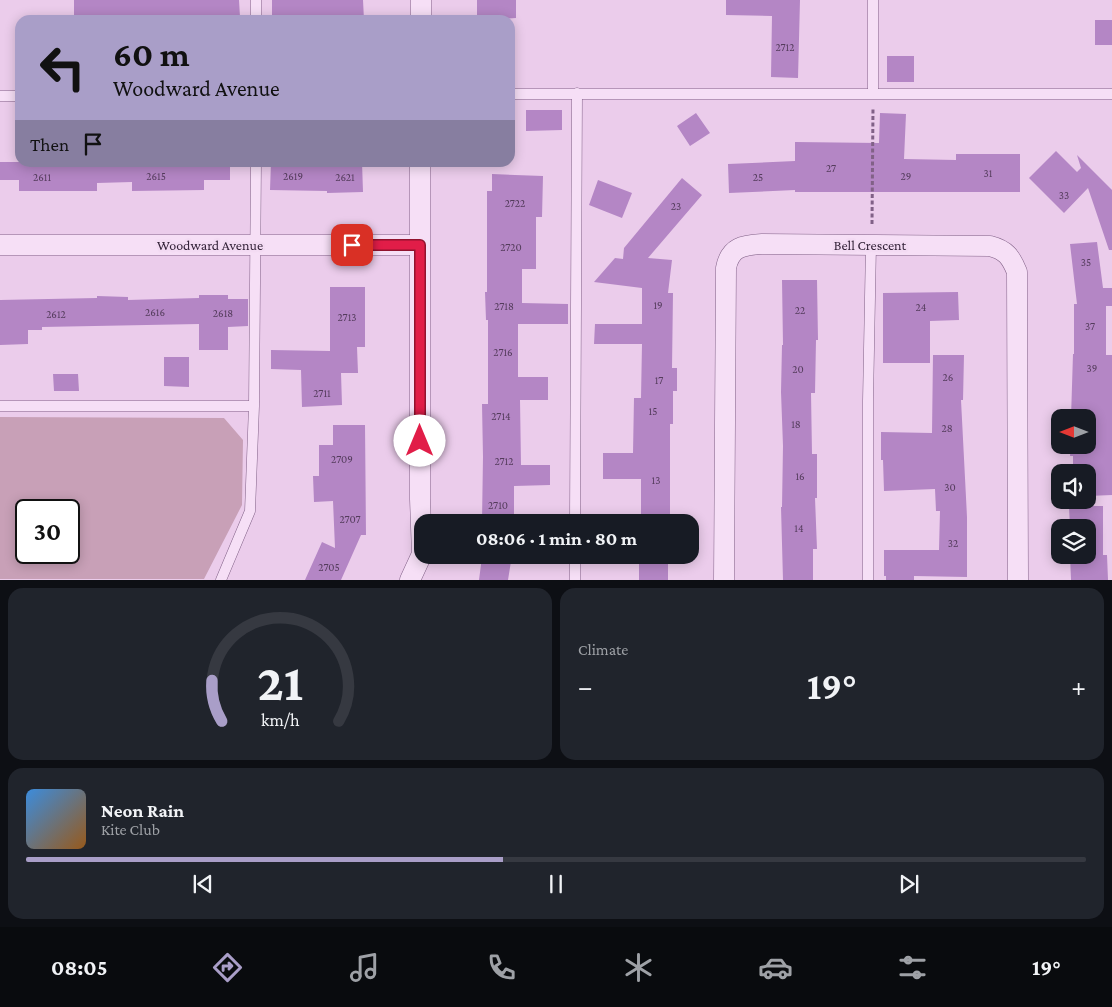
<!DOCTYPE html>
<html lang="en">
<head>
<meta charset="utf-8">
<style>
  :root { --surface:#171b24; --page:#20242c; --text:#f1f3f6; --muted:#9ea1a6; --line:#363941; --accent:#a99ec8 }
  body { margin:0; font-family:"Crimson Pro",serif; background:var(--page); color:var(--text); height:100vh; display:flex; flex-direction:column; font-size:19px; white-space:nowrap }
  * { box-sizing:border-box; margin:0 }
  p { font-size:16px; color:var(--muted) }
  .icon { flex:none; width:28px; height:28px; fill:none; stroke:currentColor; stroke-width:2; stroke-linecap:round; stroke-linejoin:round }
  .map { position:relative; height:580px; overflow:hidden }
  .details { display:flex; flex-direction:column; gap:8px; padding:8px; background:#0d0f14; flex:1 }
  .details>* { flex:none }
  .guide { position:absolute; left:15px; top:15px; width:500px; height:152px; border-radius:15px; box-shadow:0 2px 12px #0003; background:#a99ec8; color:#111; overflow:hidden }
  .needle { width:32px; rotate:270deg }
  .fabs { position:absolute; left:1051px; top:409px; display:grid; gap:10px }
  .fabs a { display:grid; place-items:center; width:45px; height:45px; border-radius:10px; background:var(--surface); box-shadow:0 2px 12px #0003; font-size:25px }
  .speed { position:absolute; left:15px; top:499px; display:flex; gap:10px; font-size:25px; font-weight:700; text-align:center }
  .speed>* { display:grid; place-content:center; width:65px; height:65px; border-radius:50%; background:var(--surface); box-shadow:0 2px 12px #0003; line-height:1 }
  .speed .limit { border:2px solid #111; border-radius:8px; background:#fff; color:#111 }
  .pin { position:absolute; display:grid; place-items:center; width:42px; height:42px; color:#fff; margin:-21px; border-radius:10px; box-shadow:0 2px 8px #0006 }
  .me { position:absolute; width:55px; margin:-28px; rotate:0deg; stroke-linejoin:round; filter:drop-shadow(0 0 4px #0008) }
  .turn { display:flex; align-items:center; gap:18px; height:105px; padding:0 15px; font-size:22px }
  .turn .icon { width:65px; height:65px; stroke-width:2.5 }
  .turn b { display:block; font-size:35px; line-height:42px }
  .then { display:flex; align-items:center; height:48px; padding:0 15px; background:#0003; gap:10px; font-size:19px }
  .big { font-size:38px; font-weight:700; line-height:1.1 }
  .details .widget { flex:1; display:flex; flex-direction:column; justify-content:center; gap:8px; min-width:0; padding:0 18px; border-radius:15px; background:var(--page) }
  .details .dial { align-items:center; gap:0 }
  .dial svg { height:130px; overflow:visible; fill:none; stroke:var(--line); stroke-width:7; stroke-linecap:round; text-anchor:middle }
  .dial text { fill:var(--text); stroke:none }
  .song { display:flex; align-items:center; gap:15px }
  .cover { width:60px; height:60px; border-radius:8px; background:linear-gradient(135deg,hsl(210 70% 55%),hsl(30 70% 35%)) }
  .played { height:5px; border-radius:2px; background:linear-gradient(90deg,var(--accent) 45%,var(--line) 45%) }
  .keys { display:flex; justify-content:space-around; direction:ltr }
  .heat { display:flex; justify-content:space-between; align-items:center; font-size:28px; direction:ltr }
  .details .tiles { flex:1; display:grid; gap:8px; grid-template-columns:1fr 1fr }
  .widget:last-child { grid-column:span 2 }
  .trip { position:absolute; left:414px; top:514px; width:285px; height:50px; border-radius:15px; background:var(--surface); box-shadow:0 2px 12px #0003; font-weight:700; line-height:50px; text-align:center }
  .tab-bar { display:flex; height:80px; justify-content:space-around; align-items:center; background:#090b0e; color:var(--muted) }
  .tab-bar .icon { width:35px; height:35px }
  .tab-bar .active { color:var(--accent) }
  .tab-bar b { font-size:22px; color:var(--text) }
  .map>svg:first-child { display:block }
  .green { fill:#c8a0b7; fill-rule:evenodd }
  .building { fill:#b486c5 }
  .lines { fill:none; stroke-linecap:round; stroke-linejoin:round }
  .service-casing { stroke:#816187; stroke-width:11 }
  .minor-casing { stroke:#816187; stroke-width:21 }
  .path { stroke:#816187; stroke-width:3; stroke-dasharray:4 2.5; stroke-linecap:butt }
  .service { stroke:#f6dff6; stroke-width:10 }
  .minor { stroke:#f6dff6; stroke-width:20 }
  .route-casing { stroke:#92132f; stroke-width:12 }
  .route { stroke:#e11d48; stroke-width:9 }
  .labels { text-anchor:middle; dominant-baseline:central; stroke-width:5; stroke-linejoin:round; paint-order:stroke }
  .number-label { font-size:11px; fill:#543c5c }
  .street-label { font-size:14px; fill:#342339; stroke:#f3dbf3 }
</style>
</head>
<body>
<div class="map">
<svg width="1112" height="580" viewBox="0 0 1112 580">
  <rect width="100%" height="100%" fill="#ebcceb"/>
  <path class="green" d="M0 417 224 418 243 440 242 505 204 579H0ZM26 510H69V552H26Z"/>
  <path class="building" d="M74 0H239L240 17 188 18V20L74 19Z
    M272 0H363L364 20H272Z
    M477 0H516V18L477 20Z
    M726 0H800L798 78 771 77 772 16 726 15Z
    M1095 20H1112V45H1095Z
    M887 56H914V82H887Z
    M526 110H562V130L526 131Z
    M696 113 710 133 690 146 677 126Z
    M880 113 906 114 904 159 956 160V154H1020V192H795V190L729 193 728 164 795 161V142L879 143Z
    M1056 151 1077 172 1081 168 1077 155 1112 190V250H1109L1088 188 1064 213 1029 178Z
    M0 162H230V180H204V190L132 191V182L97 183V191H19V180H0Z
    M271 162H362L363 192 327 193V191L270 190Z
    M492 174 543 176 542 217H536V269H522V303L568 304V324H518V377H548V400H520L521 465H550V485L514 486V522H482L483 457 482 404H488V320H486L485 292H487V191H492Z
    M682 178 702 195 648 258 672 260 668 293H673L672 368H677V391H673V424H670V522H641V479H603V453H633L634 398H641L642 344H594L595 324H642V288L594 282 615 258 623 259 624 248Z
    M598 180 632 193 622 218 589 205Z
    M1097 242 1103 288H1112V306H1106V355H1112V495L1088 496V472H1073V456H1070L1071 445H1088V418H1071L1073 354H1074V304H1077L1070 244Z
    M782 280H817L818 340H816L815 393H811L812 454H817V498H815L817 549H813V580H783L781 507H782L783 446 781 392 782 345H783Z
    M330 287H365V347H357L358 373H341L342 405 302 407 301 370 271 369V350L330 351Z
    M958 292 959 320 930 321V363H883V293Z
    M199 295H228V299H248V326L228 327V350H199V324L42 327V330H28V344L0 345V300L97 298V296L128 297V300L199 298Z
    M933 355H964L963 400H961L967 517V577L914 576V580H886V576H884V550H939L940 511H936L935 489 884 491 883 460H881V432L932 433Z
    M164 357H189V387L164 386Z
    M53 374H78L79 391H54Z
    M333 425H365L366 535H361L341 580H305L322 542 335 548 333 501 314 502 313 476H319V445H333Z
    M1069 506H1103V555H1107L1108 580H1071L1070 555H1088V528H1070Z
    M486 555H512L508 580H479L482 557 485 558Z
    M639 561H668V580H639Z"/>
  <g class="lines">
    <defs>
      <path id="service" d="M256 20V0
        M510 94H1112
        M873 94V0
        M0 96H20
        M0 406H254
        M575 522 577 93
        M221 580 250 511 254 406 256 162
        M575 580V555
        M868 580V401L871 245"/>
      <path id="minor" d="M421 20V0
        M0 245H420
        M410 580 422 554 420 499V162
        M724 580 726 268C730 247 743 245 762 244L990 246C1006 250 1011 257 1017 272L1018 580"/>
    </defs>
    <use href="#service" class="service-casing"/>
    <use href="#minor" class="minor-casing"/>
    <path class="path" d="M872 224 873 108"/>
    <use href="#service" class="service"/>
    <use href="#minor" class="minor"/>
  </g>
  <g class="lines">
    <defs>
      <path id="route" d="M352 245H420V441"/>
    </defs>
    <use href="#route" class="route-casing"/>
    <use href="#route" class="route"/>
  </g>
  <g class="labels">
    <g class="number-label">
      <text x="785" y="47">2712</text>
      <text x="831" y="168">27</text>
      <text x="988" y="173">31</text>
      <text x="156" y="176">2615</text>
      <text x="293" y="176">2619</text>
      <text x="906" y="176">29</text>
      <text x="42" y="177">2611</text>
      <text x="345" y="177">2621</text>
      <text x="758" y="177">25</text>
      <text x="1064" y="195">33</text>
      <text x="515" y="203">2722</text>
      <text x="676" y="206">23</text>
      <text x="511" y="247">2720</text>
      <text x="1086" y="262">35</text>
      <text x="658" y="305">19</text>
      <text x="504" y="306">2718</text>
      <text x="921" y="307">24</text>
      <text x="800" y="310">22</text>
      <text x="155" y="312">2616</text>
      <text x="223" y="313">2618</text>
      <text x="56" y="314">2612</text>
      <text x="347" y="317">2713</text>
      <text x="1090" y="326">37</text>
      <text x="503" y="352">2716</text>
      <text x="1092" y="368">39</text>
      <text x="798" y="369">20</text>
      <text x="948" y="377">26</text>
      <text x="659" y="380">17</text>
      <text x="322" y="393">2711</text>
      <text x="653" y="411">15</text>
      <text x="501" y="416">2714</text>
      <text x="796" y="424">18</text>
      <text x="947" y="428">28</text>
      <text x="342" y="459">2709</text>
      <text x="504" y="461">2712</text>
      <text x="800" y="476">16</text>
      <text x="656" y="480">13</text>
      <text x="950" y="487">30</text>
      <text x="498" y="505">2710</text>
      <text x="350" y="519">2707</text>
      <text x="799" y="528">14</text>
      <text x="953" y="543">32</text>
      <text x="329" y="567">2705</text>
    </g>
    <g class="street-label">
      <text x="210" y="245">Woodward Avenue</text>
      <text x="870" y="245">Bell Crescent</text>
    </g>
  </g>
</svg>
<div class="fabs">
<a><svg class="needle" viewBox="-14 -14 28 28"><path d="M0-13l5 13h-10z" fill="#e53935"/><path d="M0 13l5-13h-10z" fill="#9ea1a6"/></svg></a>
<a><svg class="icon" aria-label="sound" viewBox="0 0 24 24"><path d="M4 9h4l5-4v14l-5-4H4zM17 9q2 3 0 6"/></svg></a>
<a><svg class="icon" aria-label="layers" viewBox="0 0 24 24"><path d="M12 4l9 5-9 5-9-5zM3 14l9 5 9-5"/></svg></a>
</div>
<div class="speed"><div class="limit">30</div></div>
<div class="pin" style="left:352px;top:245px;background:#d93025"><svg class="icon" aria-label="arrive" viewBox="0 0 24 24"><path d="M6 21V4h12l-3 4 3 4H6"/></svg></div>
<svg class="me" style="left:420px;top:441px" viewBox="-20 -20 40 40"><circle r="19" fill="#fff"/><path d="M0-13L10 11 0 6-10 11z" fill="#e11d48"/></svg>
<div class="trip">08:06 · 1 min · 80 m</div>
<div class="guide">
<div class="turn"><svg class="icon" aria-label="left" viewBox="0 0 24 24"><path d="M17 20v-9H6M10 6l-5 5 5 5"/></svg><div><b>60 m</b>Woodward Avenue</div></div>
<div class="then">Then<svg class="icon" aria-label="arrive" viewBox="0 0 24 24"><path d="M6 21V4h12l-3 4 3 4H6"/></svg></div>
</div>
</div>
<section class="details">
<div class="tiles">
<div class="widget dial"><svg viewBox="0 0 100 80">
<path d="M14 69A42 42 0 1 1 86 69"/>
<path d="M14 69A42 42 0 0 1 8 44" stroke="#a99ec8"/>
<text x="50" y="56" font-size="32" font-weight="700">21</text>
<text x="50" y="72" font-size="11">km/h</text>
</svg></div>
<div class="widget"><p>Climate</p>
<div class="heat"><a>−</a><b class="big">19°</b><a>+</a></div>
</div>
<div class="widget">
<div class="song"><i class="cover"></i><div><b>Neon Rain</b><p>Kite Club</p></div></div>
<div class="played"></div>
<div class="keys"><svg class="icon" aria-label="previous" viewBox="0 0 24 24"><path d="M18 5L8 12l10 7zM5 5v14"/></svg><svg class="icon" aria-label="pause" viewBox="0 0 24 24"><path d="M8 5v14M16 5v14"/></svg><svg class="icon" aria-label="next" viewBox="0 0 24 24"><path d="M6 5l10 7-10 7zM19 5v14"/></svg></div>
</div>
</div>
</section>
<nav class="tab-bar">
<b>08:05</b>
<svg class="icon active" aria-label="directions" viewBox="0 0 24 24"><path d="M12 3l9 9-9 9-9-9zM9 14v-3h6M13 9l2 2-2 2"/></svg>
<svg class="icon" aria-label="music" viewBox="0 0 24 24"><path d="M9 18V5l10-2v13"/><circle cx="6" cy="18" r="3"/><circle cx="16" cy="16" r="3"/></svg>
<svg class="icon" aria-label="phone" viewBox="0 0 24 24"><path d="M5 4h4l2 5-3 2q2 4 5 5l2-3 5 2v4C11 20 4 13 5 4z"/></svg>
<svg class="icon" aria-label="climate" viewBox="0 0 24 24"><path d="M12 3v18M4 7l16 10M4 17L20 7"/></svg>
<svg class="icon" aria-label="car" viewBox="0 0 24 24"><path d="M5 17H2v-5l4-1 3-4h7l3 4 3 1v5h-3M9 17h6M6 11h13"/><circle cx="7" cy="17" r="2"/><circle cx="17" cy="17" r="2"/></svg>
<svg class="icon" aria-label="filters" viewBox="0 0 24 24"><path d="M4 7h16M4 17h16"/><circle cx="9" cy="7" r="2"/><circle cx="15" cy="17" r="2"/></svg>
<b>19°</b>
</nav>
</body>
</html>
